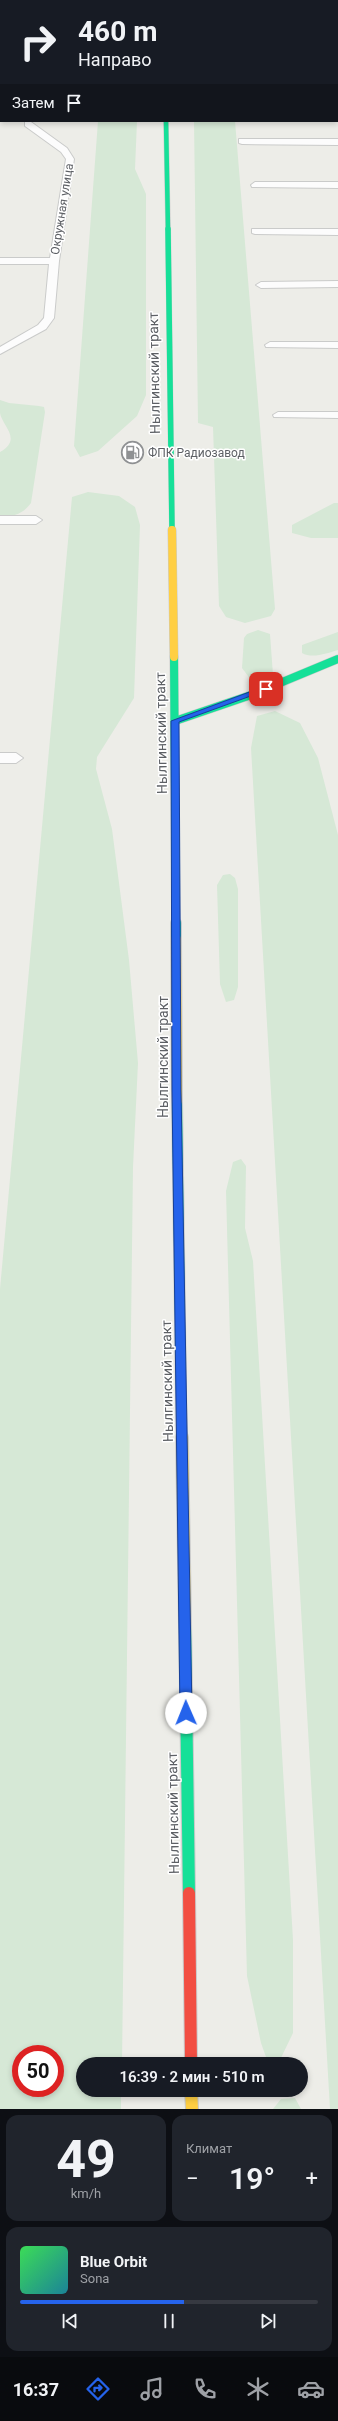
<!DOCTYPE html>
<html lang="ru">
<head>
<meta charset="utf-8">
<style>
  :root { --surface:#171b24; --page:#20242c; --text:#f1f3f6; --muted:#9ea1a6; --line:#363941; --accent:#2563eb }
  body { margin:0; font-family:Roboto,sans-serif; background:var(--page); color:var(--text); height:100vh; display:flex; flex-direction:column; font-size:15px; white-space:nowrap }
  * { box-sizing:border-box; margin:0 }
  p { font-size:13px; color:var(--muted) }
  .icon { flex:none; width:22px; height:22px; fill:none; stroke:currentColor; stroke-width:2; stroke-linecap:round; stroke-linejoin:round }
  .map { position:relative; height:2109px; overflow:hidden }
  .details { display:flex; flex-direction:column; gap:6px; padding:6px; background:#0d0f14; flex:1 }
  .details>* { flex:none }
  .banner { position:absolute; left:0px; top:0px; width:338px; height:122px; box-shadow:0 2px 6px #0003; background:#171b24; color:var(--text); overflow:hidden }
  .speed { position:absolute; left:12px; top:2045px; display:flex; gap:8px; font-size:20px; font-weight:700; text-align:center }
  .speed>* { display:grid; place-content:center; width:52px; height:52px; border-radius:50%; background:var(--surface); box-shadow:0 2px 6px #0003; line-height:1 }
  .speed .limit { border:6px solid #d22; background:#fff; color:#111 }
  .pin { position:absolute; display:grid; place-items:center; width:34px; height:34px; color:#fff; margin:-17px; border-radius:8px; box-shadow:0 2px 6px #0006 }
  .me { position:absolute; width:44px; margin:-22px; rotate:359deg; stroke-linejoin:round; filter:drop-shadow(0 0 3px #0008) }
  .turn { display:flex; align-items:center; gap:14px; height:84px; padding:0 12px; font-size:18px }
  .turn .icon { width:52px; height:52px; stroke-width:2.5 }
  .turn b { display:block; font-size:28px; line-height:34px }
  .then { display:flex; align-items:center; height:38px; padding:0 12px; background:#0003; gap:8px; font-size:15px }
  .big { font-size:30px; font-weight:600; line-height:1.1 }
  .details .card { flex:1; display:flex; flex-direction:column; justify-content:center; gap:6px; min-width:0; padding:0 14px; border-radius:12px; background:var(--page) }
  .details .dial { align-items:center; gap:0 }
  .dial b { font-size:52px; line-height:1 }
  .song { display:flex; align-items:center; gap:12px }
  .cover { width:48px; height:48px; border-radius:6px; background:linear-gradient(135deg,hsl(130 70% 55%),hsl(190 70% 35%)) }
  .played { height:4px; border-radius:2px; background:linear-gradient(90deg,var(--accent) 55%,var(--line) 55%) }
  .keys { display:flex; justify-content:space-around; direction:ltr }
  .heat { display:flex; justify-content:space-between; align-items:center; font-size:22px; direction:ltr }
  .details .tiles { flex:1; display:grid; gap:6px; grid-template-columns:1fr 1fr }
  .card:last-child { grid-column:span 2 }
  .trip { position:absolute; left:76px; top:2057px; width:232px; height:40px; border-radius:20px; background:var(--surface); box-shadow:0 2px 6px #0003; font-weight:600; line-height:40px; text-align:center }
  .menu { display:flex; height:64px; justify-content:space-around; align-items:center; background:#090b0e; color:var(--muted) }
  .menu .icon { width:28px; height:28px }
  .menu .current { color:var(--accent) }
  .menu b { font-size:18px; color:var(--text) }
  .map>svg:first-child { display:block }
  .green { fill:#d6e8d6; fill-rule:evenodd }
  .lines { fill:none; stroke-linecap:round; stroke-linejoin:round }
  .street-casing { stroke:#cacbca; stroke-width:2 }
  .fast-far4-casing { stroke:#c9caca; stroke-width:5.5 }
  .fast-far3-casing { stroke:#c9caca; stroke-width:6 }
  .fast-far2-casing { stroke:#c9caca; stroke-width:9 }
  .fast-far1-casing { stroke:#c9caca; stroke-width:12 }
  .fast-casing { stroke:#c9caca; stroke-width:14 }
  .slow-far3-casing { stroke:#c9caca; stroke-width:6 }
  .slow-far2-casing { stroke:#c9caca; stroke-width:9 }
  .slow-far1-casing { stroke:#c9caca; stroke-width:12 }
  .slow-casing { stroke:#c9caca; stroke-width:14 }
  .jam-casing { stroke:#c9caca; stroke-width:14 }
  .street { fill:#fcfcfc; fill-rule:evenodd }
  .fast-far4 { stroke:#16e098; stroke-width:4.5 }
  .fast-far3 { stroke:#16e098; stroke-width:5.5 }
  .fast-far2 { stroke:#16e098; stroke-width:8 }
  .fast-far1 { stroke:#16e098; stroke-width:10 }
  .fast { stroke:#16e098; stroke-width:12 }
  .slow-far3 { stroke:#ffcf43; stroke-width:5.5 }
  .slow-far2 { stroke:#ffcf43; stroke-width:8 }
  .slow-far1 { stroke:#ffcf43; stroke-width:10 }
  .slow { stroke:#ffcf43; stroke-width:12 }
  .jam { stroke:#f24e42; stroke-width:12 }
  .route { fill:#2563eb; stroke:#184099 }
  .labels { text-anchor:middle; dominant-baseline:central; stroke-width:3; stroke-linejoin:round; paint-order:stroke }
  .far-street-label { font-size:12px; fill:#5d6065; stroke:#fff }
  .far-poi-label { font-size:12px; fill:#5d6065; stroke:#fff; text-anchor:start }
  .street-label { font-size:14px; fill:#5d6065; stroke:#fff }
</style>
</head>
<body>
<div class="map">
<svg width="338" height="2109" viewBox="0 0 338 2109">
  <rect width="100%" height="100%" fill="#edede8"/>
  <path class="green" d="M0 0H157L1 1V37Z
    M98 121H137L135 169 146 194V395L137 416 98 451 80 457 74 446Z
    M194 121H235L275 609 271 616 245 623 226 617 219 606 213 427 198 423Z
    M0 400 9 403 39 406 44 407 45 412 31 503C23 514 13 517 0 517V452C23 439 2 426 0 413 0 409 0 404 0 400Z
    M88 492 119 496 135 507 140 525 134 698 97 757 96 769 112 829 129 960 138 1063 133 1167 122 2064H83V2090H121V2109H0V1289L72 497ZM21 2054H55V2088H21Z
    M334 503H338V538H311L292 533V525Z
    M258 630 270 634 273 675C267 682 263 685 254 684L242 668 244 638 247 634Z
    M338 632V650C328 653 312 659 302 653V645Z
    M275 711 300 723 318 758 338 835V2109H330L251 748 257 716Z
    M230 874 235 878 238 889V987L234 1000 226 1002 220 984 217 885 223 875Z
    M241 1159 246 1166 245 1228 253 1261 293 1940V2033L279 2062 266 2057 261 2043 247 1976 226 1191 233 1162Z
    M295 2098 301 2109H273L281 2099Z"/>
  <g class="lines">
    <defs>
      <path id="street" d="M337 7H338V11H337Z
        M337 51H338V55H337Z
        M337 101H338V105H337Z
        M25 122H31L67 148 74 159 59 261 54 318 46 329 0 354V347L38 325 44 318 49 264H0V258H50L66 159 61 152 25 126Z
        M239 139H338V145L242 144 239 143Z
        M255 182H338V188L252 187 251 185Z
        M252 229H338V235L255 234 252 233Z
        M338 281V287L261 288 256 285 261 282Z
        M270 342H338V348L266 347 265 345Z
        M278 412H338V418L274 417 273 415Z
        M0 516H36L42 520 36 524H0Z
        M0 753H16L23 758 16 763H0Z"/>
      <path id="fast-far4" d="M166 121 168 230"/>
      <path id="fast-far3" d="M168 229 172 529"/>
      <path id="fast-far2" d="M174 657 176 924
        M175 721 251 695 338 659"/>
      <path id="fast-far1" d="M176 923V939
        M177 1101 181 1394"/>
      <path id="fast" d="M185 1624 189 1893"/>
      <path id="slow-far3" d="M172 529V531"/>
      <path id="slow-far2" d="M172 530 174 657"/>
      <path id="slow-far1" d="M176 939 177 1101
        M181 1394 182 1438"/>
      <path id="slow" d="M182 1437 185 1624
        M191 2090 192 2109"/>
      <path id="jam" d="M189 1893 191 2064"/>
    </defs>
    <use href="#street" class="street-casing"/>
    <use href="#fast-far4" class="fast-far4-casing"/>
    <use href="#fast-far3" class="fast-far3-casing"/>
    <use href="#fast-far2" class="fast-far2-casing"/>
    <use href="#fast-far1" class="fast-far1-casing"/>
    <use href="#fast" class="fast-casing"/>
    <use href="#slow-far3" class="slow-far3-casing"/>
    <use href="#slow-far2" class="slow-far2-casing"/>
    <use href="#slow-far1" class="slow-far1-casing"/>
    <use href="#slow" class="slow-casing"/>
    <use href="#jam" class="jam-casing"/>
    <use href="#street" class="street"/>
    <use href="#fast-far4" class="fast-far4"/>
    <use href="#fast-far3" class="fast-far3"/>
    <use href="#fast-far2" class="fast-far2"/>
    <use href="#fast-far1" class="fast-far1"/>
    <use href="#fast" class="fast"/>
    <use href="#slow-far3" class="slow-far3"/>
    <use href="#slow-far2" class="slow-far2"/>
    <use href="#slow-far1" class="slow-far1"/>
    <use href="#slow" class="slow"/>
    <use href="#jam" class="jam"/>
  </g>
  <path class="route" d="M263 687 270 689 179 722 181 1090 192 1713 190 1717 186 1719 181 1717 180 1713 172 1090 171 721Z"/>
  <defs>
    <symbol id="fuel-ring" viewBox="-11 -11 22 22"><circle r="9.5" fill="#fff" stroke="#8f9193" stroke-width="1.5"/><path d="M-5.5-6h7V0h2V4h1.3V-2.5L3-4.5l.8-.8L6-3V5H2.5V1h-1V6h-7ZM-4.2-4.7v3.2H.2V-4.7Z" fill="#8f9193"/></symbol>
  </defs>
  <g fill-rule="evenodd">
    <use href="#fuel-ring" x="120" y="440" width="25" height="25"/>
  </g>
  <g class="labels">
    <g class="far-street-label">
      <text transform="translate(62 209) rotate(-81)">Окружная улица</text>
    </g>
    <g class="far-poi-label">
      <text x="148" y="453">ФПК Радиозавод</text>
    </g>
    <g class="street-label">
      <text transform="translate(154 373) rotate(-91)">Нылгинский тракт</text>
      <text transform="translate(161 733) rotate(-91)">Нылгинский тракт</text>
      <text transform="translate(163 1057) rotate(-90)">Нылгинский тракт</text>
      <text transform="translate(167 1381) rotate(-91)">Нылгинский тракт</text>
      <text transform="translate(173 1813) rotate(-91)">Нылгинский тракт</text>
    </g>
  </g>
</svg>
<div class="speed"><div class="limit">50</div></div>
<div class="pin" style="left:266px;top:689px;background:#d93025"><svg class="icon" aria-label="arrive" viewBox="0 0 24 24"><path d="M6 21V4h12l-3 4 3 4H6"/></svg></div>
<svg class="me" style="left:186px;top:1713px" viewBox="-20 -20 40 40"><circle r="19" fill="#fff"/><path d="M0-13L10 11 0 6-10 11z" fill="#2563eb"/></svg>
<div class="trip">16:39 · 2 мин · 510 m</div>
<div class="banner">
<div class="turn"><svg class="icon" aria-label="right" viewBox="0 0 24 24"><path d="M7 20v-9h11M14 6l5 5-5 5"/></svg><div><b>460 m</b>Направо</div></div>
<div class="then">Затем<svg class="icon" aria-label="arrive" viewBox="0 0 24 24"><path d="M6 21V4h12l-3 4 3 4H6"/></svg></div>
</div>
</div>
<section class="details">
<div class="tiles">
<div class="card dial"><b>49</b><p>km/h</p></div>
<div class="card"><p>Климат</p>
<div class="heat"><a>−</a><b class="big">19°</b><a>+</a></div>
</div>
<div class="card">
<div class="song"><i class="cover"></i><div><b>Blue Orbit</b><p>Sona</p></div></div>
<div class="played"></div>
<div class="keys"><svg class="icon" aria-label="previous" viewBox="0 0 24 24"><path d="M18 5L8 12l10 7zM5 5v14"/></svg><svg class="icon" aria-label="pause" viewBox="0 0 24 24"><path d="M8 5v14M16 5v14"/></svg><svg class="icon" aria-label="next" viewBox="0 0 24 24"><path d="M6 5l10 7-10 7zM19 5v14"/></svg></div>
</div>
</div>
</section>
<nav class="menu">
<b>16:37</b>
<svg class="icon current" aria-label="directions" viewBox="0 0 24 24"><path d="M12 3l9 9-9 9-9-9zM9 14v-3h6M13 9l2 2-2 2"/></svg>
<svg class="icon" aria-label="music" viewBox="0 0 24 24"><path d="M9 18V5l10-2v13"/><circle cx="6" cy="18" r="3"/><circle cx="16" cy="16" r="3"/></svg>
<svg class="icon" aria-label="phone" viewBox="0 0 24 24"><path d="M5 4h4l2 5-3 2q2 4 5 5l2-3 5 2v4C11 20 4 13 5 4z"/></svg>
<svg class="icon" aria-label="climate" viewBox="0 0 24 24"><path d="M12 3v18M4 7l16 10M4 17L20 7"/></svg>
<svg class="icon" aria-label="car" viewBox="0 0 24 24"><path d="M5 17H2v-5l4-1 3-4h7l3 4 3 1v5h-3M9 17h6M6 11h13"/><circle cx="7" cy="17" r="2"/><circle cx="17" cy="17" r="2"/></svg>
</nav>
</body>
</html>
